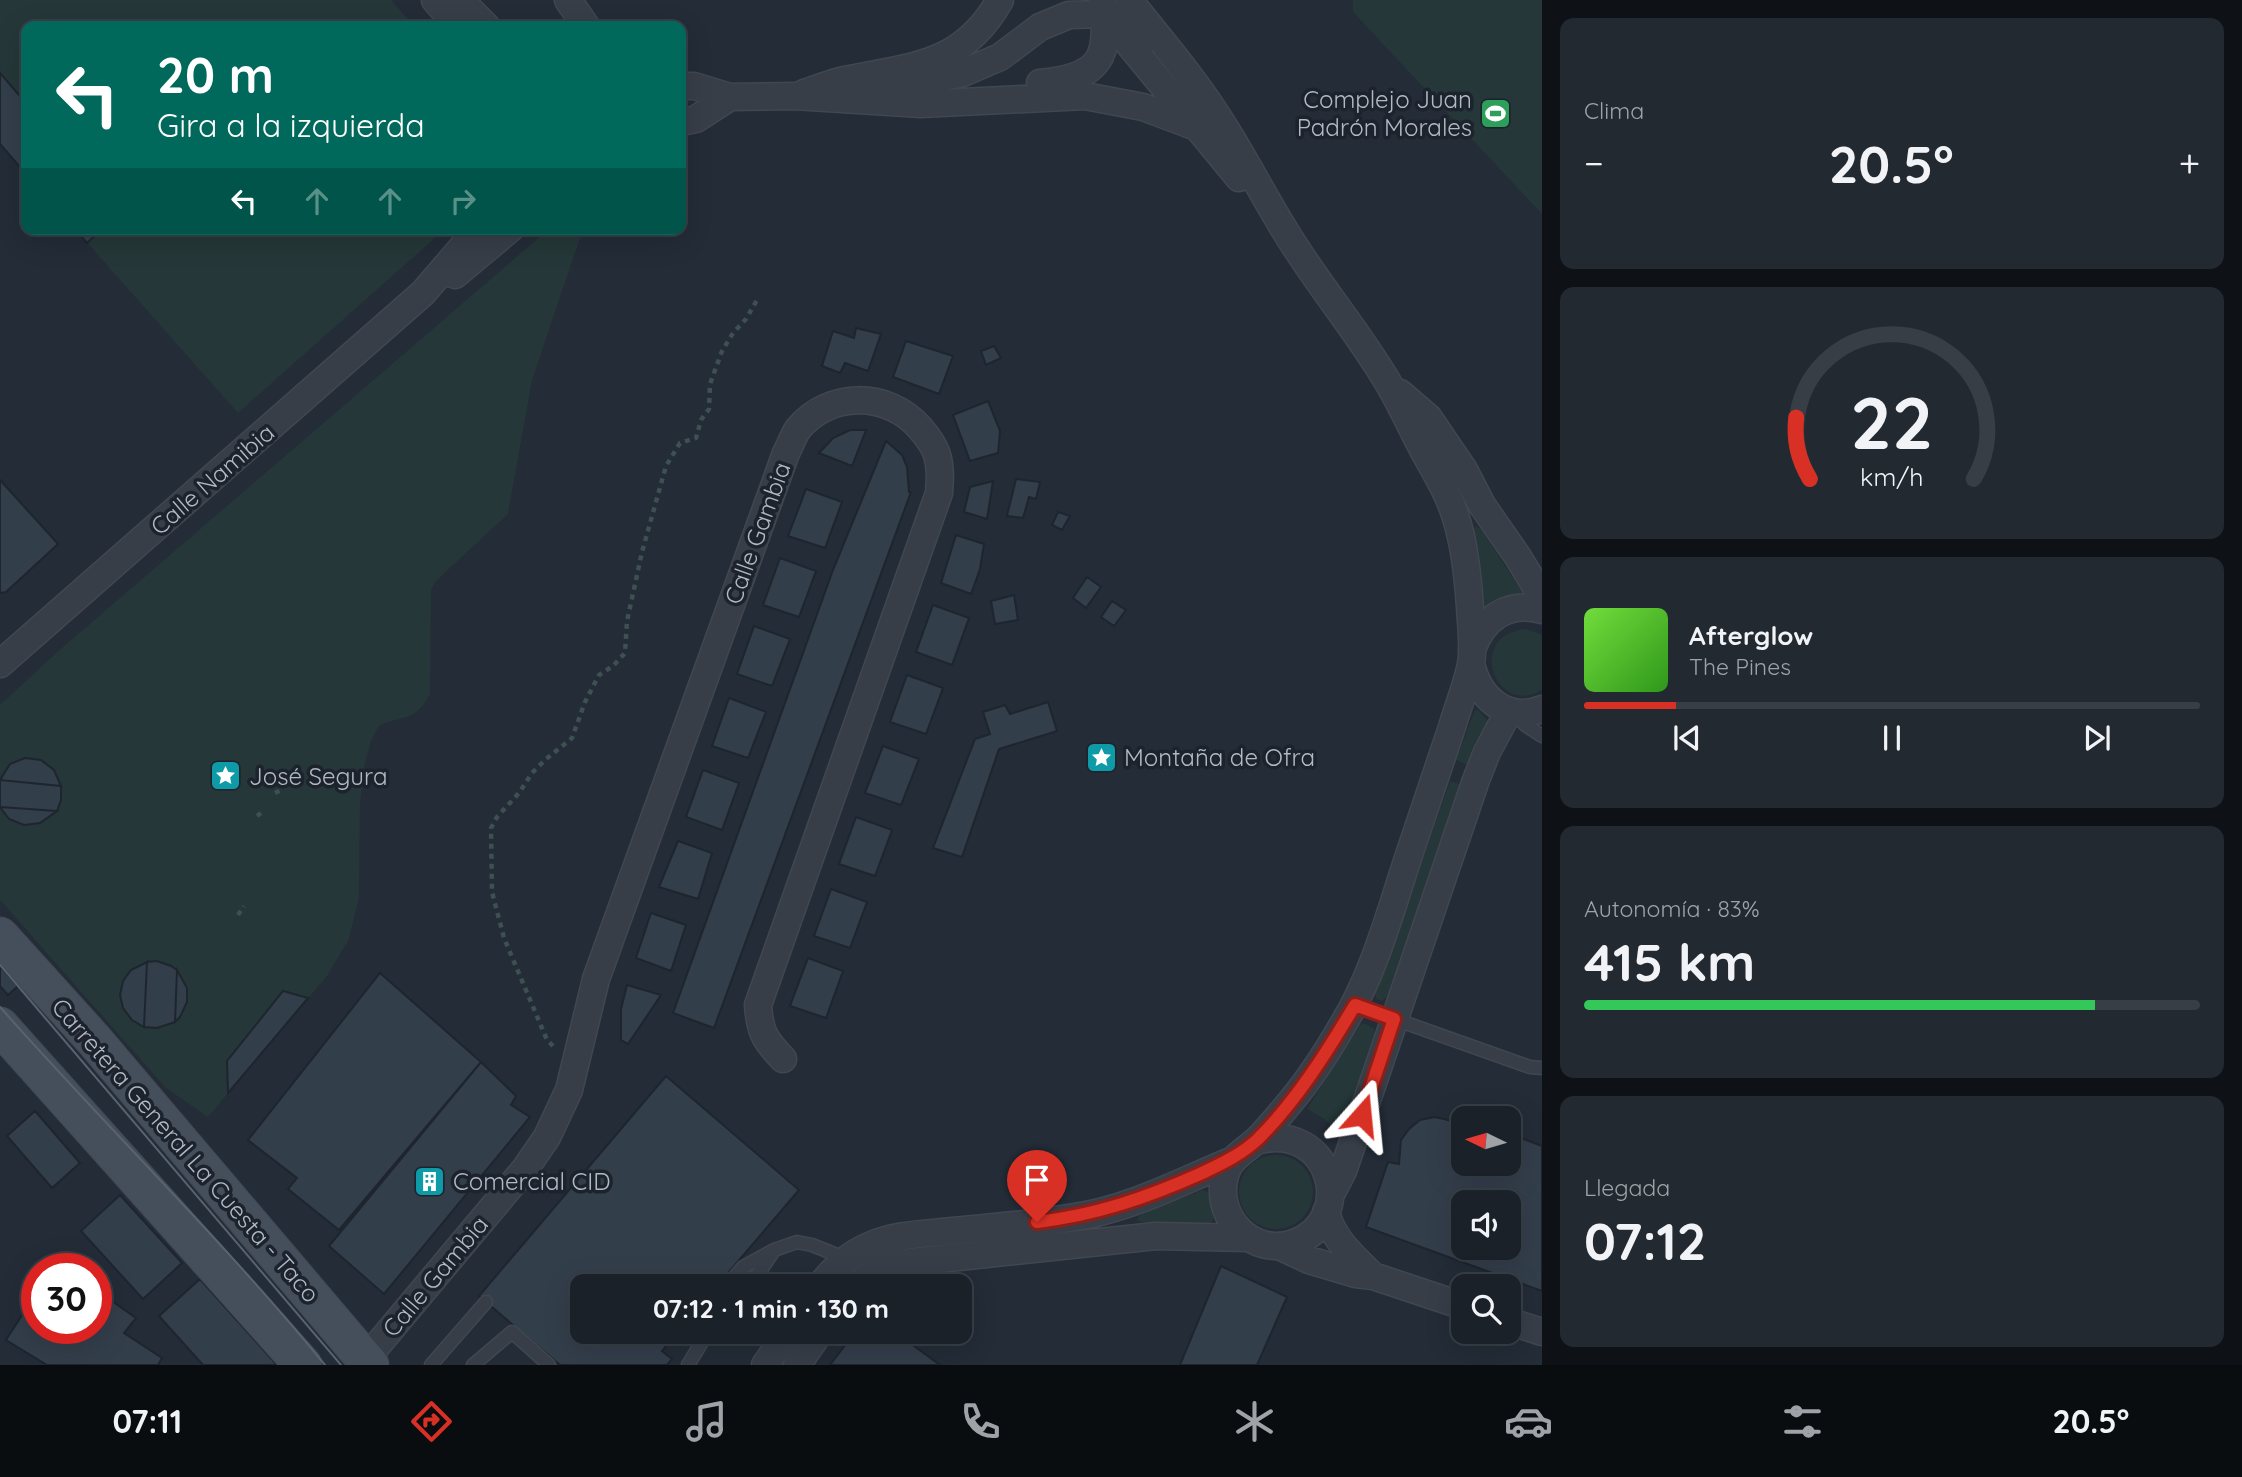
<!DOCTYPE html>
<html lang="es">
<head>
<meta charset="utf-8">
<style>
  :root { --surface:#1a2129; --page:#232931; --text:#f1f3f6; --muted:#9fa3a8; --line:#383e46; --accent:#d93025 }
  body { margin:0; font-family:Quicksand,sans-serif; background:var(--page); color:var(--text); height:100vh; display:flex; flex-direction:column; font-size:26px; white-space:nowrap }
  * { box-sizing:border-box; margin:0 }
  p { font-size:23px; color:var(--muted) }
  .icon { flex:none; width:38px; height:38px; fill:none; stroke:currentColor; stroke-width:2; stroke-linecap:round; stroke-linejoin:round }
  .map { position:relative; flex:1; overflow:hidden }
  .details { display:flex; flex-direction:column; gap:18px; padding:18px; background:#0e1217; width:700px }
  .details>* { flex:none }
  .guide { position:absolute; left:21px; top:21px; width:665px; height:214px; border-radius:14px; box-shadow:0 7px 28px #0002,0 0 0 2px var(--line); background:#00695c; color:#fff; overflow:hidden }
  .needle { width:46px; rotate:275deg }
  .buttons { position:absolute; left:1451px; top:1106px; display:grid; gap:14px }
  .buttons a { display:grid; place-items:center; width:70px; height:70px; border-radius:14px; background:var(--surface); box-shadow:0 7px 28px #0002,0 0 0 2px var(--line); font-size:35px }
  .speed { position:absolute; left:21px; top:1253px; display:flex; gap:14px; font-size:35px; font-weight:700; text-align:center }
  .speed>* { display:grid; place-content:center; width:91px; height:91px; border-radius:50%; background:var(--surface); box-shadow:0 7px 28px #0002,0 0 0 2px var(--line); line-height:1 }
  .speed .limit { border:10px solid #d22; background:#fff; color:#111 }
  .pin { position:absolute; display:grid; place-items:center; width:60px; height:60px; color:#fff; margin:-72px -30px; border-radius:50% 50% 50% 0; rotate:-45deg; box-shadow:0 0 7px #0007 }
  .pin .icon { rotate:45deg }
  .me { position:absolute; width:77px; margin:-38px; rotate:18deg; stroke-linejoin:round; filter:drop-shadow(0 0 5px #0008) }
  .turn { display:flex; align-items:center; gap:24px; height:147px; padding:0 21px; font-size:32px }
  .turn .icon { width:91px; height:91px; stroke-width:2.5 }
  .turn b { display:block; font-size:49px; line-height:60px }
  .lanes { display:flex; align-items:center; height:66px; padding:0 21px; background:#0003; justify-content:center; gap:35px; direction:ltr }
  .lanes .off { opacity:.35 }
  .big { font-size:52px; font-weight:700; line-height:1.1 }
  .details .widget { flex:1; display:flex; flex-direction:column; justify-content:center; gap:10px; min-width:0; padding:0 24px; border-radius:14px; background:var(--page) }
  .details .dial { align-items:center; gap:0 }
  .dial svg { height:182px; overflow:visible; fill:none; stroke:var(--line); stroke-width:7; stroke-linecap:round; text-anchor:middle }
  .dial text { fill:var(--text); stroke:none }
  .song { display:flex; align-items:center; gap:21px }
  .cover { width:84px; height:84px; border-radius:10px; background:linear-gradient(135deg,hsl(100 70% 55%),hsl(110 70% 35%)) }
  .played { height:7px; border-radius:4px; background:linear-gradient(90deg,var(--accent) 15%,var(--line) 15%) }
  .keys { display:flex; justify-content:space-around; direction:ltr }
  .heat { display:flex; justify-content:space-between; align-items:center; font-size:38px; direction:ltr }
  .charge { height:10px; border-radius:5px; background:linear-gradient(90deg,#34c759 83%,var(--line) 0) }
  .trip { position:absolute; left:570px; top:1274px; width:402px; height:70px; border-radius:14px; background:var(--surface); box-shadow:0 7px 28px #0002,0 0 0 2px var(--line); font-weight:700; line-height:70px; text-align:center }
  .menu { display:flex; height:112px; justify-content:space-around; align-items:center; background:#0a0d10; color:var(--muted) }
  .menu .icon { width:49px; height:49px }
  .menu .on { color:var(--accent) }
  .menu b { font-size:32px; color:var(--text) }
  main { display:flex; flex:1; min-height:0 }
  .map>svg:first-child { display:block }
  .green { fill:#253738 }
  .building { fill:#333e4b; stroke:#1e252f; stroke-width:2; fill-rule:evenodd }
  .lines { fill:none; stroke-linecap:round; stroke-linejoin:round }
  .service-casing { stroke:#404751; stroke-width:15 }
  .minor-casing { stroke:#404751; stroke-width:29 }
  .secondary-casing { stroke:#404751; stroke-width:39 }
  .path { stroke:#3e5051; stroke-width:4.5; stroke-dasharray:5 5; stroke-linecap:butt }
  .service { stroke:#373e48; stroke-width:12 }
  .minor { stroke:#373e48; stroke-width:26 }
  .secondary { stroke:#454e5b; stroke-width:37 }
  .tram { stroke:#59636f; stroke-width:2 }
  .route-casing { stroke:#8d1f18; stroke-width:18 }
  .route { stroke:#d93025; stroke-width:12 }
  .labels { text-anchor:middle; dominant-baseline:central; stroke-width:7; stroke-linejoin:round; paint-order:stroke }
  .poi-label { font-size:24px; fill:#b1b9c4; stroke:#1c232d; text-anchor:start }
  .street-label { font-size:24px; fill:#b1b9c4; stroke:#1c232d }
</style>
</head>
<body>
<main>
<div class="map">
<svg width="1542" height="1365" viewBox="0 0 1542 1365">
  <rect width="100%" height="100%" fill="#232c37"/>
  <path class="green" d="M0 0H391L414 26H26V174L0 144Z
    M1353 0H1542V214L1353 12Z
    M75 229H445L238 413Z
    M549 229H583L532 380 508 514 436 581 431 590 430 694C413 725 404 713 379 726L371 741 364 767 360 804 359 897 349 939 327 976 208 1117 166 1088 0 900V705L56 653Z
    M1475 526 1481 529 1525 596 1485 608 1479 554 1473 533Z
    M1526 629 1542 635V690C1495 718 1465 634 1526 629Z
    M1475 710H1478L1489 722 1475 742 1467 765 1456 760Z
    M1450 781 1460 784 1387 997 1382 1001 1376 999 1375 995Z
    M1363 1023 1374 1028 1375 1032 1343 1127 1338 1131 1323 1118 1307 1109 1359 1026Z
    M1239 1192a37 37 0 1 1 74 0a37 37 0 1 1-74 0Z
    M1202 1190 1208 1192 1214 1219 1209 1224 1141 1222 1137 1220 1140 1215Z"/>
  <path class="building" d="M0 73 26 103V125L21 130 26 136V174L0 144Z
    M75 229H102L87 243Z
    M856 328 881 334 868 371 845 363 840 373 822 366 833 331 854 338Z
    M906 341 953 356 939 394 893 377Z
    M994 346 1001 358 986 365 981 351Z
    M988 401 1000 431 998 453 970 461 953 415Z
    M850 430H866L852 466 819 453 833 438Z
    M886 441 902 455 907 467 909 492H911L714 1028 673 1013 833 570Z
    M1016 479 1040 482 1036 499 1029 497 1023 518 1007 516Z
    M0 480 58 544 6 592 0 593Z
    M993 481 987 519 964 512 970 487Z
    M806 489 842 502 825 548 788 536Z
    M1058 512 1070 516 1062 530 1052 525Z
    M956 535 984 544 980 569 971 594 941 583Z
    M780 558 816 571 799 617 763 605Z
    M1087 577 1101 587 1086 608 1073 598Z
    M1014 595 1018 620 995 624 991 601Z
    M1112 601 1126 610 1114 626 1101 617Z
    M933 605 969 618 952 665 916 652Z
    M754 626 790 639 772 686 737 674Z
    M907 675 943 688 926 734 890 722Z
    M729 698 766 712 748 758 712 746Z
    M1048 702 1057 731 999 749 962 857 933 848 975 739 990 734 983 712 1005 705 1010 714Z
    M883 746 919 759 901 805 865 793Z
    M25 758 41 760 54 770 61 786 0 780 10 764Z
    M703 770 739 783 722 830 686 817Z
    M0 780 61 786V800L57 811 0 807Z
    M0 807 57 811 40 823 24 825 9 819Z
    M856 817 892 830 875 876 839 864Z
    M678 841 712 853 698 899 659 887Z
    M831 889 867 902 850 948 814 936Z
    M651 913 686 925 671 971 636 958Z
    M808 958 843 971 826 1018 790 1006Z
    M157 961 171 966 177 970 175 1022 157 1028 144 1027 147 962Z
    M147 962 144 1027 132 1020 123 1008 120 995 123 981 131 970Z
    M0 966 18 986 8 995 0 986Z
    M177 970 187 988V1002L180 1017 175 1022Z
    M380 973 481 1062 339 1230 288 1189 297 1178 248 1140Z
    M627 985 661 995 628 1044 621 1040V1009Z
    M283 991 308 998 228 1093 227 1061Z
    M481 1062 516 1096 511 1105 530 1117 384 1294 329 1246Z
    M666 1076 799 1190 717 1286H583V1332H678L662 1351 672 1359 667 1365H560L479 1296Z
    M35 1111 80 1163 52 1188 7 1136Z
    M1435 1117 1448 1120 1460 1127 1463 1120V1164H1508V1133L1542 1146V1291L1366 1227 1388 1162 1399 1164 1401 1140 1409 1129 1420 1120ZM1463 1202H1508V1248H1463Z
    M120 1195 182 1263 143 1299 81 1231Z
    M1221 1266 1287 1297 1257 1365H1180Z
    M200 1279 277 1365H203L159 1316Z
    M96 1290 136 1318 124 1333 162 1358 158 1365H47L6 1340 37 1292V1328H96Z
    M855 1332H895L940 1365H830Z"/>
  <g class="lines">
    <defs>
      <path id="service" d="M1517 712 1525 725 1542 736
        M1355 1005 1530 1067 1542 1068
        M727 1286 743 1267 774 1250 797 1242 812 1245 847 1259
        M750 1286 773 1252
        M431 1365 486 1302
        M473 1365 512 1332 549 1365
        M688 1365 708 1332"/>
      <path id="minor" d="M435 0 457 26
        M460 0 486 26
        M568 0 586 26
        M1129 0C1159 38 1192 76 1218 117 1247 161 1269 208 1298 251 1327 296 1363 339 1390 386 1401 405 1410 425 1420 444 1433 469 1448 491 1456 518 1465 546 1468 577 1470 607 1471 625 1474 646 1471 664 1467 685 1458 706 1452 727 1439 765 1426 804 1413 843 1392 904 1376 971 1342 1026 1327 1052 1311 1077 1292 1100 1281 1113 1271 1126 1259 1138 1245 1152 1228 1157 1224 1180 1216 1219 1253 1257 1294 1243 1358 1220 1332 1120 1256 1141
        M1119 32 1239 178
        M870 77 939 78 963 73 1000 57 1040 27 1069 15 1104 14 1123 18 1144 41
        M1040 83C1101 77 1111 58 1102 0
        M681 86H694L730 97 794 96 921 104 1085 96 1143 107 1199 128
        M804 93C816 89 828 84 840 81 908 66 961 69 1000 0
        M681 122 696 119 730 97
        M455 275 510 229
        M1400 393 1428 417 1464 470 1482 505 1518 557 1542 597
        M1472 650C1483 618 1508 601 1542 610
        M1471 663C1478 697 1506 723 1542 709
        M0 664 423 293 478 229
        M1330 1196 1343 1171 1476 780 1487 752 1509 711
        M1326 1212C1333 1240 1353 1256 1373 1276
        M1279 1246 1309 1260 1356 1274 1373 1276 1463 1306
        M820 1286C832 1270 850 1254 869 1246 896 1234 925 1234 953 1231 1001 1226 1050 1223 1096 1213 1143 1202 1187 1179 1231 1161
        M855 1286 876 1271 893 1264 1156 1236 1247 1238
        M1508 1321 1542 1332
        M365 1360 525 1169 547 1137 569 1090 596 979 786 453C790 446 793 436 798 429 829 391 888 391 920 428 927 436 934 445 937 455 941 468 940 480 939 493L758 1005C760 1033 765 1040 783 1059
        M765 1365 788 1332
        M797 1365 820 1332"/>
      <path id="secondary" d="M0 936 94 1040 370 1365
        M0 1026 303 1365"/>
    </defs>
    <use href="#service" class="service-casing"/>
    <use href="#minor" class="minor-casing"/>
    <use href="#secondary" class="secondary-casing"/>
    <path class="path" d="M275 793 283 789
      M257 816 265 810
      M238 915 244 906
      M553 1046 547 1040 504 938 492 892 491 828 497 817 519 793 532 773 545 760 572 738 585 702 599 675 613 666 625 653 627 621 642 552 666 466 680 443 696 438 701 420 709 409 710 384 722 351 733 333 746 319 757 300"/>
    <use href="#service" class="service"/>
    <use href="#minor" class="minor"/>
    <use href="#secondary" class="secondary"/>
    <path class="tram" d="M0 965 341 1365
      M0 1007C107 1128 223 1240 325 1365"/>
  </g>
  <g class="lines">
    <defs>
      <path id="route" d="M1037 1222C1096 1215 1146 1198 1200 1174 1221 1164 1241 1155 1258 1139 1297 1100 1327 1052 1355 1005L1394 1019 1362 1115"/>
    </defs>
    <use href="#route" class="route-casing"/>
    <use href="#route" class="route"/>
  </g>
  <defs>
    <symbol id="stadium-square" viewBox="-11 -11 22 22"><rect x="-9" y="-9" width="18" height="18" rx="4" fill="#2e9e5b" stroke="#1c232d"/><path d="M0-5a6.5 5 0 1 0 0 10a6.5 5 0 1 0 0-10ZM-3.5-1.8h7v3.6h-7Z" fill="#fff"/></symbol>
    <symbol id="sight-square" viewBox="-11 -11 22 22"><rect x="-9" y="-9" width="18" height="18" rx="4" fill="#0f9aa8" stroke="#1c232d"/><path d="M0-6L1.8-2.2L6-1.7L2.9 1.2L3.7 5.4L0 3.3L-3.7 5.4L-2.9 1.2L-6-1.7L-1.8-2.2Z" fill="#fff"/></symbol>
    <symbol id="building-square" viewBox="-11 -11 22 22"><rect x="-9" y="-9" width="18" height="18" rx="4" fill="#0f9aa8" stroke="#1c232d"/><path d="M-4-6H4V6H1V3H-1V6H-4ZM-2.5-4.3h1.7v1.8h-1.7ZM.8-4.3h1.7v1.8H.8ZM-2.5-1h1.7V.8h-1.7ZM.8-1h1.7V.8H.8Z" fill="#fff"/></symbol>
  </defs>
  <g fill-rule="evenodd">
    <use href="#stadium-square" x="1478" y="96" width="35" height="35"/>
    <use href="#sight-square" x="1084" y="740" width="35" height="35"/>
    <use href="#sight-square" x="208" y="758" width="35" height="35"/>
    <use href="#building-square" x="412" y="1164" width="35" height="35"/>
  </g>
  <g class="labels">
    <g class="poi-label">
      <text x="1472" y="99" text-anchor="end">Complejo Juan<tspan x="1472" dy="28">Padrón Morales</tspan></text>
      <text x="1124" y="757">Montaña de Ofra</text>
      <text x="249" y="776">José Segura</text>
      <text x="453" y="1181">Comercial CID</text>
    </g>
    <g class="street-label">
      <text transform="translate(212 479) rotate(-41)">Calle Namibia</text>
      <text transform="translate(757 533) rotate(-70)">Calle Gambia</text>
      <text transform="translate(186 1150) rotate(49)">Carretera General La Cuesta - Taco</text>
      <text transform="translate(435 1276) rotate(-50)">Calle Gambia</text>
    </g>
  </g>
</svg>
<div class="buttons">
<a><svg class="needle" viewBox="-14 -14 28 28"><path d="M0-13l5 13h-10z" fill="#e53935"/><path d="M0 13l5-13h-10z" fill="#9fa3a8"/></svg></a>
<a><svg class="icon" aria-label="sound" viewBox="0 0 24 24"><path d="M4 9h4l5-4v14l-5-4H4zM17 9q2 3 0 6"/></svg></a>
<a><svg class="icon" aria-label="search" viewBox="0 0 24 24"><circle cx="10" cy="10" r="6"/><path d="M15 15l6 6"/></svg></a>
</div>
<div class="speed"><div class="limit">30</div></div>
<div class="pin" style="left:1037px;top:1222px;background:#d93025"><svg class="icon" aria-label="arrive" viewBox="0 0 24 24"><path d="M6 21V4h12l-3 4 3 4H6"/></svg></div>
<svg class="me" style="left:1362px;top:1115px" viewBox="-20 -20 40 40"><path d="M0-17L14 15 0 8-14 15z" fill="#d93025" stroke="#fff" stroke-width="4"/></svg>
<div class="trip">07:12 · 1 min · 130 m</div>
<div class="guide">
<div class="turn"><svg class="icon" aria-label="left" viewBox="0 0 24 24"><path d="M17 20v-9H6M10 6l-5 5 5 5"/></svg><div><b>20 m</b>Gira a la izquierda</div></div>
<div class="lanes"><svg class="icon" aria-label="left" viewBox="0 0 24 24"><path d="M17 20v-9H6M10 6l-5 5 5 5"/></svg><svg class="icon off" aria-label="ahead" viewBox="0 0 24 24"><path d="M12 20V5M6 11l6-6 6 6"/></svg><svg class="icon off" aria-label="ahead" viewBox="0 0 24 24"><path d="M12 20V5M6 11l6-6 6 6"/></svg><svg class="icon off" aria-label="right" viewBox="0 0 24 24"><path d="M7 20v-9h11M14 6l5 5-5 5"/></svg></div>
</div>
</div>
<section class="details">
<div class="widget"><p>Clima</p>
<div class="heat"><a>−</a><b class="big">20.5°</b><a>+</a></div>
</div>
<div class="widget dial"><svg viewBox="0 0 100 80">
<path d="M14 69A42 42 0 1 1 86 69"/>
<path d="M14 69A42 42 0 0 1 8 42" stroke="#d93025"/>
<text x="50" y="56" font-size="32" font-weight="700">22</text>
<text x="50" y="72" font-size="11">km/h</text>
</svg></div>
<div class="widget">
<div class="song"><i class="cover"></i><div><b>Afterglow</b><p>The Pines</p></div></div>
<div class="played"></div>
<div class="keys"><svg class="icon" aria-label="previous" viewBox="0 0 24 24"><path d="M18 5L8 12l10 7zM5 5v14"/></svg><svg class="icon" aria-label="pause" viewBox="0 0 24 24"><path d="M8 5v14M16 5v14"/></svg><svg class="icon" aria-label="next" viewBox="0 0 24 24"><path d="M6 5l10 7-10 7zM19 5v14"/></svg></div>
</div>
<div class="widget"><p>Autonomía · 83%</p><b class="big">415 km</b><div class="charge"></div></div>
<div class="widget"><p>Llegada</p><b class="big">07:12</b></div>
</section>
</main>
<nav class="menu">
<b>07:11</b>
<svg class="icon on" aria-label="directions" viewBox="0 0 24 24"><path d="M12 3l9 9-9 9-9-9zM9 14v-3h6M13 9l2 2-2 2"/></svg>
<svg class="icon" aria-label="music" viewBox="0 0 24 24"><path d="M9 18V5l10-2v13"/><circle cx="6" cy="18" r="3"/><circle cx="16" cy="16" r="3"/></svg>
<svg class="icon" aria-label="phone" viewBox="0 0 24 24"><path d="M5 4h4l2 5-3 2q2 4 5 5l2-3 5 2v4C11 20 4 13 5 4z"/></svg>
<svg class="icon" aria-label="climate" viewBox="0 0 24 24"><path d="M12 3v18M4 7l16 10M4 17L20 7"/></svg>
<svg class="icon" aria-label="car" viewBox="0 0 24 24"><path d="M5 17H2v-5l4-1 3-4h7l3 4 3 1v5h-3M9 17h6M6 11h13"/><circle cx="7" cy="17" r="2"/><circle cx="17" cy="17" r="2"/></svg>
<svg class="icon" aria-label="filters" viewBox="0 0 24 24"><path d="M4 7h16M4 17h16"/><circle cx="9" cy="7" r="2"/><circle cx="15" cy="17" r="2"/></svg>
<b>20.5°</b>
</nav>
</body>
</html>
